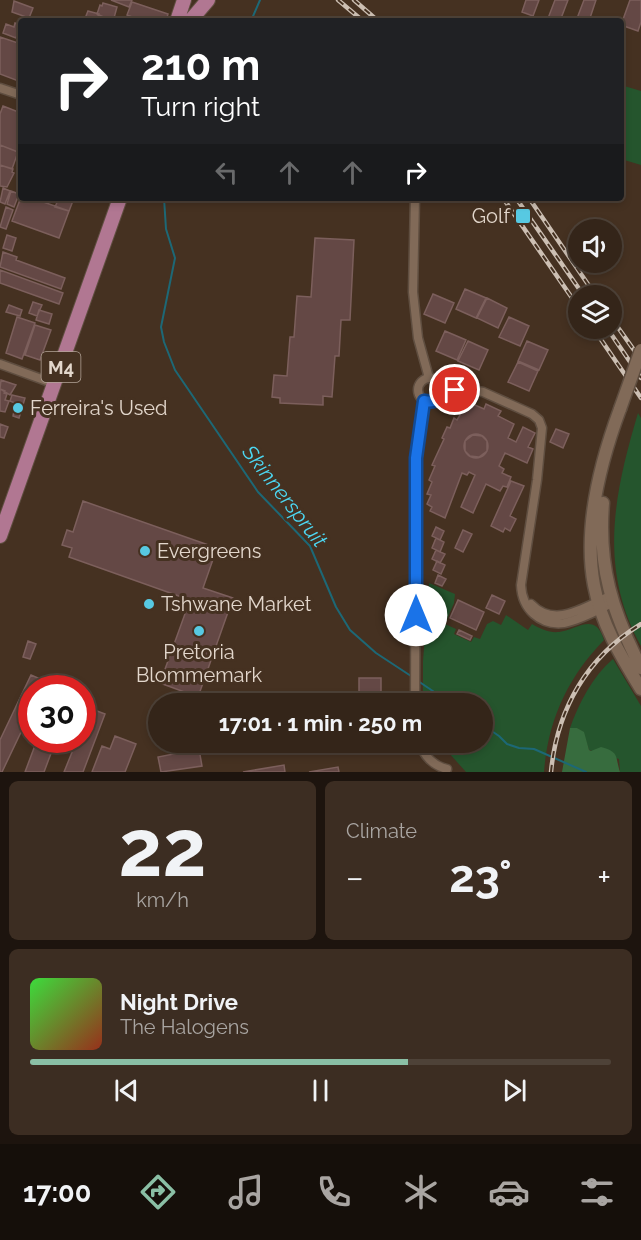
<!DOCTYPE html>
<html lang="en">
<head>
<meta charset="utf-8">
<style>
  :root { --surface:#342519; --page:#3c2d22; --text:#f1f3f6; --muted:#a9a5a2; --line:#4e4238; --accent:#8abfa5 }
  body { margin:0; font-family:Raleway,sans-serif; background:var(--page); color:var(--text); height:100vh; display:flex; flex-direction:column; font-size:22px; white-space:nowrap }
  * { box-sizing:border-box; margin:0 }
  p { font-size:20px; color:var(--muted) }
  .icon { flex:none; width:33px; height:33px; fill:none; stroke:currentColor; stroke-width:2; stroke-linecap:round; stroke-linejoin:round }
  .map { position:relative; height:772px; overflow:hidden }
  .side { display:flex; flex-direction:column; gap:9px; padding:9px; background:#1d140e; flex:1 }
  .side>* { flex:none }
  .guide { position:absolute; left:18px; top:18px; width:606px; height:183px; border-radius:6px; box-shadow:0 3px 9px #0003,0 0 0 2px var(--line); background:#202124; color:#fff; overflow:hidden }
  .fabs { position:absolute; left:568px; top:219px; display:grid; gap:12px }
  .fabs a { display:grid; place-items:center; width:54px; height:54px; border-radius:50%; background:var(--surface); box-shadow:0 3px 9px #0003,0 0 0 2px var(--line); font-size:30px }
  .speed { position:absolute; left:18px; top:675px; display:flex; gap:12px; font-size:30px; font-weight:700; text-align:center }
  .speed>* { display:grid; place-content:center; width:78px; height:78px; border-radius:50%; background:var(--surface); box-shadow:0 3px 9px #0003,0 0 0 2px var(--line); line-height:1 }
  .speed .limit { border:9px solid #d22; background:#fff; color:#111 }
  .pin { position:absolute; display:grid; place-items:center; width:51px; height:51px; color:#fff; margin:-26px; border:3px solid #fff; border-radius:50%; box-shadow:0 2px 6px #0007 }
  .me { position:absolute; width:66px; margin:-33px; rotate:0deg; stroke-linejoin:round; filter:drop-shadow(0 0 4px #0008) }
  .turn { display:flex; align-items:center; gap:21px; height:126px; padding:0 24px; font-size:27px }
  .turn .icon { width:78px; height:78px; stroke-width:2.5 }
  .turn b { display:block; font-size:42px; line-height:51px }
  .lanes { display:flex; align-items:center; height:57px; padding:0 24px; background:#0003; justify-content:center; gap:30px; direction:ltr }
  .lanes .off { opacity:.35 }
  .big { font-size:45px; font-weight:700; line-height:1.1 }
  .side .widget { flex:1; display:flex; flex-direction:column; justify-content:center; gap:9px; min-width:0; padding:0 21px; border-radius:9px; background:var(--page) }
  .side .dial { align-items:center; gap:0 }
  .dial b { font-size:78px; line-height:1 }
  .song { display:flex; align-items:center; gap:18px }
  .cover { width:72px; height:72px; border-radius:9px; background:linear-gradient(135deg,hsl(120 70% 55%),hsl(10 70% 35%)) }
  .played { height:6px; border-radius:3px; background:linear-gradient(90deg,var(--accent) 65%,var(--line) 65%) }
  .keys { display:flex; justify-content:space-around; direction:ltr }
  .heat { display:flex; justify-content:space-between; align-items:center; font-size:33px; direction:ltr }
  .side .tiles { flex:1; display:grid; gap:9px; grid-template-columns:1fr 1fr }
  .widget:last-child { grid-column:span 2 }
  .trip { position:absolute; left:148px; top:693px; width:345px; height:60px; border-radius:30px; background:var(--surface); box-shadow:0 3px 9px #0003,0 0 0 2px var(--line); font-weight:700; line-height:60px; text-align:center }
  .tabs { display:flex; height:96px; justify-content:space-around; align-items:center; background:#150f0a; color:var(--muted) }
  .tabs .icon { width:42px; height:42px }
  .tabs .on { color:var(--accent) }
  .tabs b { font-size:27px; color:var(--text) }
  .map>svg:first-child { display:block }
  .green { fill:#25552d }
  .forest { fill:#376c3e }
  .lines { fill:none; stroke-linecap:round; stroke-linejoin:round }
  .stream { stroke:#1d6876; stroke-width:2 }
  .building { fill:#644845; stroke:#7c5f5c; stroke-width:1.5; fill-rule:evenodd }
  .street-casing { stroke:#5f4e40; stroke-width:11 }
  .secondary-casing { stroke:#5f4e40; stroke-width:15 }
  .primary-casing { stroke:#5f4e40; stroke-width:16 }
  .street { stroke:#816a58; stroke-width:8 }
  .secondary { stroke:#816a58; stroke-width:12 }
  .primary { stroke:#b17792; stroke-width:14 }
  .rail-casing { stroke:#ccbfb3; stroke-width:4.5 }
  .rail { stroke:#453121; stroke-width:2; stroke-dasharray:7; stroke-linecap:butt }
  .secondary-bridge-casing { stroke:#5f4e40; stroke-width:15; stroke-linecap:butt }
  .secondary-bridge { stroke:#816a58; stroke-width:12 }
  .route-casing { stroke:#114b97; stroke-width:15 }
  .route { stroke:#1a73e8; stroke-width:10 }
  .poi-dot { fill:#57c9e2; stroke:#453121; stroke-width:2 }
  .labels { text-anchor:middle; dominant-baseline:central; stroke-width:6; stroke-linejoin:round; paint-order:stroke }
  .shield { fill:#453121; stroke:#b4a599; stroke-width:1.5 }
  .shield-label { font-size:18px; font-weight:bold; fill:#e3d7cc }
  .poi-label { font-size:20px; fill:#e3d7cc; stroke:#453121; text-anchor:start }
  .water-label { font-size:21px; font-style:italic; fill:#4cd7f2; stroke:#453121 }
</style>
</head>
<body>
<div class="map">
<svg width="641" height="772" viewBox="0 0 641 772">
  <rect width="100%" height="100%" fill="#453121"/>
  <path class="green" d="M621 85 641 91V165L621 159Z
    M638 413 641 418V646C598 568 614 494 638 413Z
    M429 583 455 594 454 603 445 624 456 629 454 634 471 642 474 637 480 639 487 624 493 621 501 625 506 615 528 630 532 624C541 629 549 633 559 632 577 630 595 611 604 640 568 677 548 720 544 772H466L449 753 429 748 428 743 483 742V704L423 703V661Z
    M613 659 641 706V772H620L619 759 589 750 583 732 577 728H570C579 703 592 677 613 659Z"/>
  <path class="forest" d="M570 728H577L584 732 589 750 591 751 601 747C620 752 615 757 620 772H562Z"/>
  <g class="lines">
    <path class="stream" d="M251 21 260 0
      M164 198 166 229 175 258 161 327 164 342 175 370 258 492 310 546 336 607 350 630 376 653 414 678
      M418 681 452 704
      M483 725 499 736 507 744 519 748 534 749 586 772"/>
  </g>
  <path class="building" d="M111 0H132L129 7Z
    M526 0H539L533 16 522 12Z
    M555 0H568L560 21H547Z
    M584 0H596L589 21H576Z
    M630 0H641V22L638 31 621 25Z
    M14 1 33 8 29 18 12 12Z
    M132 2 168 14 166 21H143L127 15Z
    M103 3 117 7 114 18 112 21 97 14 100 5 102 6Z
    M88 11 99 14 98 16 112 21H84Z
    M15 23 18 24 17 28 19 29 16 38 3 33 6 24 14 27Z
    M0 37 21 44V82L0 74Z
    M3 106 21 113 20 153 0 145V114Z
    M0 145 18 152 12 169 0 165Z
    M0 165 13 169 12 172 14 173 7 187 0 186Z
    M3 188 10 191 5 204 0 202Z
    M11 191 19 194 14 207 7 204Z
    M21 197 32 198 69 211 59 238 12 221Z
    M59 198H74L69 211 55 207Z
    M6 207 13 210 6 229 0 227Z
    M7 235 16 238 12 251 3 248Z
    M315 238 354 240 350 320H341L339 356H335L332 397 323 396V405L280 403V398L272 397 274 375 287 376 290 337H294L297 296 311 297Z
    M3 252 17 257 16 260 65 278 61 289 0 267Z
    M0 270 63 293 59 304 0 283Z
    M465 289 486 298 476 318 456 309Z
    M433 294 454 303 445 323 424 314Z
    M487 298 507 308 498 328 477 318Z
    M33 302 42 305 37 316 29 313Z
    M9 305 22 310 20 316 6 312Z
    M39 310 52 314 49 324 36 320Z
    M17 317 35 323 22 359 6 353Z
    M509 317 529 326 520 346 499 337Z
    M35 325 51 330 40 360 25 355Z
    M445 331 466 340 457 360 436 351Z
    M468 341 488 350 479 370 458 361Z
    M527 341 548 350 539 370 518 361Z
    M518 362 538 371 529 391 508 382Z
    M1 380 16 385 10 395 0 389Z
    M0 389 5 391 4 393 7 394 5 400 9 401 5 412 0 411Z
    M12 395 25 398 19 418 13 416 15 406V403L10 401Z
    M468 402 484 409 486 404 501 411 498 416 514 424 508 438 516 442 523 427 535 433 528 447 533 449 527 463 505 453 499 466 504 469 502 473 511 477 507 487 503 486 500 491 486 484 473 513 461 507 475 475 469 472 467 475 462 473 445 518 430 511 432 507 427 504 431 495 427 494 432 482 429 480 435 466 432 465 444 439 442 438 447 427 450 428 454 418 457 420ZM473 435 482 436 487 441V451L479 457 470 456 465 451V441Z
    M0 424 8 427 4 438 0 437Z
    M556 429 569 434 563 448 550 442Z
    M464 446a12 12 0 1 1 24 0a12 12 0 1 1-24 0Z
    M511 481 524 486 510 516 516 519 510 531 505 528 503 532 491 526Z
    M83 501 217 548 203 588 233 598 198 697 160 683 190 600 69 557 72 548 62 545 67 530 73 532Z
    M436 527 444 531 440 540 432 536Z
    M463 530 472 534 463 552 455 548Z
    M436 538 444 542 440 552 432 548Z
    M436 550 445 554 440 563 432 559Z
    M437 561 445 565 441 574 433 570Z
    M438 575 446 579 442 586 435 583Z
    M492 595 505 601 499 614 486 608Z
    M458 600 484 612 476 630 450 618Z
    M459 630 472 636 470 640 457 634Z
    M28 641 36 644 30 659 23 657Z
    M31 675 45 681 41 688H32V709L2 772H0V740Z
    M359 678H381V694H359Z
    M89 708 105 714 83 772H64L77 740H82V724Z
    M115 736 136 744 125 772H92L102 746 110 749Z
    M37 740H56L44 772H25Z
    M199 749 202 766 161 772 158 757Z
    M284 765 285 772H243Z
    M338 767 339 772H309Z"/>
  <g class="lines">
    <defs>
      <path id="street" d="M0 88 21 95
        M415 198 413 292 418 338 429 378
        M0 364 55 384
        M418 390a12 12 0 1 1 24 0a12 12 0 1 1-24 0Z
        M442 390 467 389 483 392 532 414 539 420 542 428 537 480 521 585C522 609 540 626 564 623 581 620 598 610 612 603
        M531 604C555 629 584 607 610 596
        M415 704 416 458 424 401
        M420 742C423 756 434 766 447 769"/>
      <path id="secondary" d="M620 409C600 463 583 527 594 585 601 623 621 657 641 689
        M603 503C598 567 612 611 641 668"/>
      <path id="primary" d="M177 21 184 0
        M190 21 208 0
        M0 536 120 198"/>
    </defs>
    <use href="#street" class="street-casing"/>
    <use href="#secondary" class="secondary-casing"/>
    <use href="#primary" class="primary-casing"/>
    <use href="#street" class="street"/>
    <use href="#secondary" class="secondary"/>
    <use href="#primary" class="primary"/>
    <defs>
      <path id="rail" d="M338 0 363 21
        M354 0 378 21
        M503 198 579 308
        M516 198 584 296
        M529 198 596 296
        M612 319 641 360
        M593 328 641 398
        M607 328 641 378
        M551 772C557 709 587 657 641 624"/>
    </defs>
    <use href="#rail" class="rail-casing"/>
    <use href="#rail" class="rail"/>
    <defs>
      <path id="secondary-bridge" d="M620 409 641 350"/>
    </defs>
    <use href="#secondary-bridge" class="secondary-bridge-casing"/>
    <use href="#secondary-bridge" class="secondary-bridge"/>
  </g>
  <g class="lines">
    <defs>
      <path id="route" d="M416 615V458L424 401C435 403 440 400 442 390H455"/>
    </defs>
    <use href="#route" class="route-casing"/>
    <use href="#route" class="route"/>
  </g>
  <g class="poi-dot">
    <rect x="515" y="208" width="16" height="16" rx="3"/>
    <circle cx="18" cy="408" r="6"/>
    <circle cx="145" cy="551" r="6"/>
    <circle cx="149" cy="604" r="6"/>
    <circle cx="199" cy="631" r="6"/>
  </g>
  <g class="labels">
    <rect class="shield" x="41.5" y="352" width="39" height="30" rx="4.5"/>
    <g class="shield-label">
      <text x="61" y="367">M4</text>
    </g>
    <g class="poi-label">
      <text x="510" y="216" text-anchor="end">Golf</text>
      <text x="30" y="408">Ferreira's Used</text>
      <text x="157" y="551">Evergreens</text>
      <text x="161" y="604">Tshwane Market</text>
      <text x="199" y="652" text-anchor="middle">Pretoria<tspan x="199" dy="23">Blommemark</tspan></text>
    </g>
    <g class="water-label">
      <text transform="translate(285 496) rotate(52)">Skinnerspruit</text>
    </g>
  </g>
</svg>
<div class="fabs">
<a><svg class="icon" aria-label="sound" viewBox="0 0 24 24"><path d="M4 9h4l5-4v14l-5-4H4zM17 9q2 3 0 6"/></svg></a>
<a><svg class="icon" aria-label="layers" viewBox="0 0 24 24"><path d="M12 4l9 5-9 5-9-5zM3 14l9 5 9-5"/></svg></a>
</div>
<div class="speed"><div class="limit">30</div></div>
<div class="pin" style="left:455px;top:390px;background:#d93025"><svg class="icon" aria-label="arrive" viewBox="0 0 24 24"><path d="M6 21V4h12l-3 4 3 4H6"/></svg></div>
<svg class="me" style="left:416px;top:615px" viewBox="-20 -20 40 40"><circle r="19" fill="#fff"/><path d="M0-13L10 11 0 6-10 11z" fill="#1a73e8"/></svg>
<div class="trip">17:01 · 1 min · 250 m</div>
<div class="guide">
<div class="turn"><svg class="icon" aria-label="right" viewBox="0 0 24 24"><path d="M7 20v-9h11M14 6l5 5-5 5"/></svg><div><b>210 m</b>Turn right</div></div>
<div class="lanes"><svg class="icon off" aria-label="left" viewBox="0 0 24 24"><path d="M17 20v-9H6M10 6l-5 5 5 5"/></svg><svg class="icon off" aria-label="ahead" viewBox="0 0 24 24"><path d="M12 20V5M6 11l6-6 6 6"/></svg><svg class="icon off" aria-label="ahead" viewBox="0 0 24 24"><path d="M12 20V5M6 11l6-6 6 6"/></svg><svg class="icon" aria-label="right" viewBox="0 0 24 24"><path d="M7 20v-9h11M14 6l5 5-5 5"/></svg></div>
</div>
</div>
<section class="side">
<div class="tiles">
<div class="widget dial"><b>22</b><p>km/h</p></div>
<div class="widget"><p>Climate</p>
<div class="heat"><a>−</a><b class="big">23°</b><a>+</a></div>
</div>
<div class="widget">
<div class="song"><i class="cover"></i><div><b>Night Drive</b><p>The Halogens</p></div></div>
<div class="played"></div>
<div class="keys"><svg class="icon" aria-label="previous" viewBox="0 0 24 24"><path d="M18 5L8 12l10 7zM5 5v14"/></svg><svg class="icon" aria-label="pause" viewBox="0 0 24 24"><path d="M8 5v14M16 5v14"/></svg><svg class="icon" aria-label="next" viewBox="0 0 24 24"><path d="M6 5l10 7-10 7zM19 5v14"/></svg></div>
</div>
</div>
</section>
<nav class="tabs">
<b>17:00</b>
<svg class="icon on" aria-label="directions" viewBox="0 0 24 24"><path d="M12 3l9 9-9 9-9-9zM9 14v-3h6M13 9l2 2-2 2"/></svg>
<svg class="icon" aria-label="music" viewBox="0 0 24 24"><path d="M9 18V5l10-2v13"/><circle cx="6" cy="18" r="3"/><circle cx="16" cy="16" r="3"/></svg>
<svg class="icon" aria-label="phone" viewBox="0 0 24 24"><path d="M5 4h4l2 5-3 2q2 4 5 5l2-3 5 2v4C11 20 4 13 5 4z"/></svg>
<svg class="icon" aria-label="climate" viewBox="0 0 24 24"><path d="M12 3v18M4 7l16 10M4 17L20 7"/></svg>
<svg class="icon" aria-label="car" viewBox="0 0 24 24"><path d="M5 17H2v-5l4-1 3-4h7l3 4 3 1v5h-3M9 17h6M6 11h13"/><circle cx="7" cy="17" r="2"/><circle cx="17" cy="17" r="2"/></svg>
<svg class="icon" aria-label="filters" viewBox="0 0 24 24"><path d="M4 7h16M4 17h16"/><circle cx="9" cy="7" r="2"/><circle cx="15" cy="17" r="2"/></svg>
</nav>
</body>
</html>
